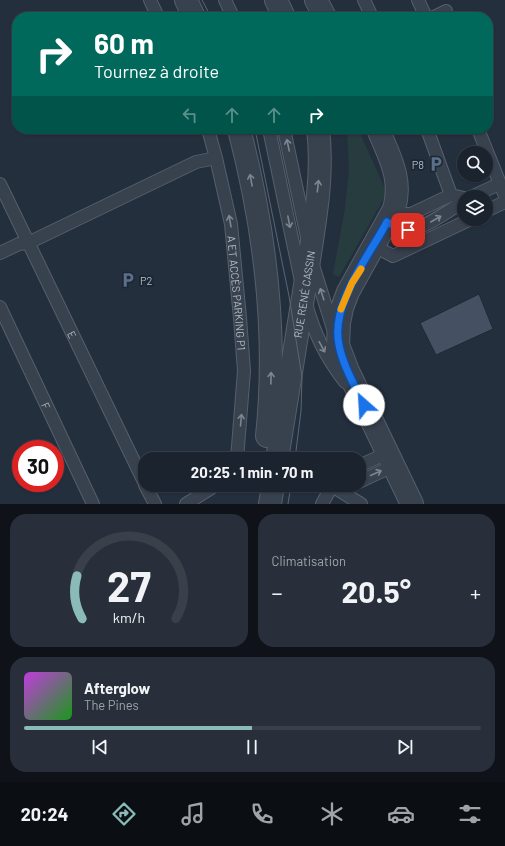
<!DOCTYPE html>
<html lang="fr">
<head>
<meta charset="utf-8">
<style>
  :root { --surface:#1b232e; --page:#282f3a; --text:#f1f3f6; --muted:#a0a4aa; --line:#39404a; --accent:#8bbbb9 }
  body { margin:0; font-family:Barlow,sans-serif; background:var(--page); color:var(--text); height:100vh; display:flex; flex-direction:column; font-size:15px; white-space:nowrap }
  * { box-sizing:border-box; margin:0 }
  p { font-size:13px; color:var(--muted) }
  .icon { flex:none; width:22px; height:22px; fill:none; stroke:currentColor; stroke-width:2; stroke-linecap:round; stroke-linejoin:round }
  .map { position:relative; height:504px; overflow:hidden }
  .drawer { display:flex; flex-direction:column; gap:10px; padding:10px; background:#0f1319; flex:1 }
  .drawer>* { flex:none }
  .guide { position:absolute; left:12px; top:12px; width:481px; height:122px; border-radius:16px; box-shadow:0 1px 3px #0004,0 0 0 1px var(--line); background:#00695c; color:#fff; overflow:hidden }
  .controls { position:absolute; left:457px; top:146px; display:grid; gap:8px }
  .controls a { display:grid; place-items:center; width:36px; height:36px; border-radius:50%; background:var(--surface); box-shadow:0 1px 3px #0004,0 0 0 1px var(--line); font-size:20px }
  .speed { position:absolute; left:12px; top:440px; display:flex; gap:8px; font-size:20px; font-weight:700; text-align:center }
  .speed>* { display:grid; place-content:center; width:52px; height:52px; border-radius:50%; background:var(--surface); box-shadow:0 1px 3px #0004,0 0 0 1px var(--line); line-height:1 }
  .speed .limit { border:6px solid #d22; background:#fff; color:#111 }
  .pin { position:absolute; display:grid; place-items:center; width:34px; height:34px; color:#fff; margin:-17px; border-radius:8px; box-shadow:0 2px 6px #0006 }
  .me { position:absolute; width:44px; margin:-22px; rotate:334deg; stroke-linejoin:round; filter:drop-shadow(0 0 3px #0008) }
  .turn { display:flex; align-items:center; gap:14px; height:84px; padding:0 16px; font-size:18px }
  .turn .icon { width:52px; height:52px; stroke-width:2.5 }
  .turn b { display:block; font-size:28px; line-height:34px }
  .lanes { display:flex; align-items:center; height:38px; padding:0 16px; background:#0003; justify-content:center; gap:20px; direction:ltr }
  .lanes .off { opacity:.35 }
  .big { font-size:30px; font-weight:700; line-height:1.1 }
  .drawer .widget { flex:1; display:flex; flex-direction:column; justify-content:center; gap:6px; min-width:0; padding:0 14px; border-radius:16px; background:var(--page) }
  .drawer .dial { align-items:center; gap:0 }
  .dial svg { height:104px; overflow:visible; fill:none; stroke:var(--line); stroke-width:7; stroke-linecap:round; text-anchor:middle }
  .dial text { fill:var(--text); stroke:none }
  .song { display:flex; align-items:center; gap:12px }
  .cover { width:48px; height:48px; border-radius:6px; background:linear-gradient(135deg,hsl(290 70% 55%),hsl(120 70% 35%)) }
  .played { height:4px; border-radius:2px; background:linear-gradient(90deg,var(--accent) 50%,var(--line) 50%) }
  .keys { display:flex; justify-content:space-around; direction:ltr }
  .heat { display:flex; justify-content:space-between; align-items:center; font-size:22px; direction:ltr }
  .drawer .tiles { flex:1; display:grid; gap:10px; grid-template-columns:1fr 1fr }
  .widget:last-child { grid-column:span 2 }
  .trip { position:absolute; left:138px; top:452px; width:228px; height:40px; border-radius:16px; background:var(--surface); box-shadow:0 1px 3px #0004,0 0 0 1px var(--line); font-weight:700; line-height:40px; text-align:center }
  .tab-bar { display:flex; height:64px; justify-content:space-around; align-items:center; background:#0b0e12; color:var(--muted) }
  .tab-bar .icon { width:28px; height:28px }
  .tab-bar .current { color:var(--accent) }
  .tab-bar b { font-size:18px; color:var(--text) }
  .map>svg:first-child { display:block }
  .green { fill:#263c3f }
  .building { fill:#455162; stroke:#1f2835 }
  .lines { fill:none; stroke-linecap:round; stroke-linejoin:round }
  .service-casing { stroke:#565f6c; stroke-width:14 }
  .minor-casing { stroke:#565f6c; stroke-width:24 }
  .service { stroke:#38414e; stroke-width:12 }
  .minor { stroke:#38414e; stroke-width:22 }
  .tram { stroke:#5a6575; stroke-width:1 }
  .oneway { stroke:#7c8592 }
  .route-casing { stroke:#114b97; stroke-width:10 }
  .route { stroke:#1a73e8; stroke-width:7 }
  .slow { stroke:#f59e0b; stroke-width:7 }
  .labels { text-anchor:middle; dominant-baseline:central; stroke-width:4; stroke-linejoin:round; paint-order:stroke }
  .poi-label { font-size:11px; fill:#b4bcc9; stroke:#1d2633; text-anchor:end }
  .street-label { font-size:11px; fill:#b4bcc9; stroke:#1d2633 }
</style>
</head>
<body>
<div class="map">
<svg width="505" height="504" viewBox="0 0 505 504">
  <rect width="100%" height="100%" fill="#242f3e"/>
  <path class="green" d="M347 129H358L387 193 339 277 333 274 345 208 349 170Z"/>
  <path class="building" d="M479 294 493 329 436 355 420 323Z"/>
  <g class="lines">
    <defs>
      <g id="service">
        <path d="M150 0 158 17"/>
        <path d="M225 0 233 17"/>
        <path d="M364 0 372 17"/>
        <path d="M418 0 426 17"/>
        <path d="M434 17 446 11"/>
        <path id="s1" d="M208 129 216 158 231 224 240 318 244 371 237 459"/>
        <path d="M269 129 301 281"/>
        <path d="M284 129 307 237"/>
        <path d="M427 129 451 195 464 198"/>
        <path d="M478 129 505 196"/>
        <path id="s2" d="M0 184 145 484"/>
        <path d="M471 197 499 184"/>
        <path d="M394 209 402 214H411L451 195"/>
        <path d="M486 211 505 202"/>
        <path d="M387 221C393 225 400 231 408 230 424 229 450 210 464 201"/>
        <path d="M374 246 393 256 471 219"/>
        <path d="M0 253 19 244 28 243 196 162 216 158"/>
        <path d="M313 265 334 332"/>
        <path d="M306 304C315 335 325 356 345 382"/>
        <path id="s3" d="M0 307 93 504"/>
        <path d="M359 466 387 453"/>
        <path d="M359 482 393 466"/>
        <path d="M145 485 155 504"/>
        <path d="M186 504 216 485"/>
        <path d="M322 504 332 486 361 504"/>
      </g>
      <g id="minor">
        <path d="M186 0 194 17"/>
        <path d="M276 0 284 17"/>
        <path d="M316 0 325 17"/>
        <path d="M239 129C265 229 278 332 267 436"/>
        <path d="M378 129C389 156 403 179 394 209L348 292 342 308 339 323 338 345 348 371 412 504"/>
        <path id="s4" d="M277 459C287 397 297 335 307 273 314 226 324 177 318 129"/>
        <path d="M270 504 273 485"/>
      </g>
    </defs>
    <use href="#service" class="service-casing"/>
    <use href="#minor" class="minor-casing"/>
    <use href="#service" class="service"/>
    <use href="#minor" class="minor"/>
    <path class="tram" d="M202 0 211 17
      M255 129 289 296 302 377 301 411 295 459
      M288 504 291 485"/>
  </g>
  <defs><path id="oneway-shaft" d="M-6 0H5M1.5-3L5.5 0L1.5 3" fill="none" stroke-width="1.6" stroke-linecap="round" stroke-linejoin="round"/></defs>
  <g class="oneway">
    <use href="#oneway-shaft" transform="translate(288 145) rotate(-102)"/>
    <use href="#oneway-shaft" transform="translate(251 180) rotate(-101)"/>
    <use href="#oneway-shaft" transform="translate(318 186) rotate(-83)"/>
    <use href="#oneway-shaft" transform="translate(436 219) rotate(-30)"/>
    <use href="#oneway-shaft" transform="translate(230 221) rotate(-100)"/>
    <use href="#oneway-shaft" transform="translate(289 222) rotate(79)"/>
    <use href="#oneway-shaft" transform="translate(322 294) rotate(-108)"/>
    <use href="#oneway-shaft" transform="translate(322 347) rotate(62)"/>
    <use href="#oneway-shaft" transform="translate(271 378) rotate(-89)"/>
    <use href="#oneway-shaft" transform="translate(241 420) rotate(-85)"/>
    <use href="#oneway-shaft" transform="translate(376 473) rotate(-24)"/>
  </g>
  <g class="lines">
    <defs>
      <path id="route" d="M364 405C355 386 343 366 339 345 330 304 369 256 387 222L400 229 408 230"/>
    </defs>
    <use href="#route" class="route-casing"/>
    <use href="#route" class="route"/>
    <path class="slow" d="M341 309 352 283 361 269"/>
  </g>
  <defs>
    <symbol id="parking-bare" viewBox="-9 -9 18 18"><path d="M-3.5-5.5H1a3.5 3.5 0 0 1 0 7H-1V5.5H-3.5ZM-1-3.4V-.6H.8a1.4 1.4 0 0 0 0-2.8Z" fill="#5c6f8a" stroke="#1d2633" stroke-width="2.5" paint-order="stroke"/></symbol>
  </defs>
  <g fill-rule="evenodd">
    <use href="#parking-bare" x="425" y="153" width="22" height="22"/>
    <use href="#parking-bare" x="117" y="269" width="22" height="22"/>
  </g>
  <g class="labels">
    <g class="poi-label">
      <text x="424" y="164">P8</text>
      <text x="140" y="280" text-anchor="start">P2</text>
    </g>
    <g class="street-label">
      <text stroke="none"><textPath href="#s1" startOffset="167">A ET ACCÈS PARKING P1</textPath></text>
      <text stroke="none"><textPath href="#s4" startOffset="167">RUE RENÉ CASSIN</textPath></text>
      <text stroke="none"><textPath href="#s2" startOffset="167">E</textPath></text>
      <text stroke="none"><textPath href="#s3" startOffset="109">F</textPath></text>
    </g>
  </g>
</svg>
<div class="controls">
<a><svg class="icon" aria-label="search" viewBox="0 0 24 24"><circle cx="10" cy="10" r="6"/><path d="M15 15l6 6"/></svg></a>
<a><svg class="icon" aria-label="layers" viewBox="0 0 24 24"><path d="M12 4l9 5-9 5-9-5zM3 14l9 5 9-5"/></svg></a>
</div>
<div class="speed"><div class="limit">30</div></div>
<div class="pin" style="left:408px;top:230px;background:#d93025"><svg class="icon" aria-label="arrive" viewBox="0 0 24 24"><path d="M6 21V4h12l-3 4 3 4H6"/></svg></div>
<svg class="me" style="left:364px;top:405px" viewBox="-20 -20 40 40"><circle r="19" fill="#fff"/><path d="M0-13L10 11 0 6-10 11z" fill="#1a73e8"/></svg>
<div class="trip">20:25 · 1 min · 70 m</div>
<div class="guide">
<div class="turn"><svg class="icon" aria-label="right" viewBox="0 0 24 24"><path d="M7 20v-9h11M14 6l5 5-5 5"/></svg><div><b>60 m</b>Tournez à droite</div></div>
<div class="lanes"><svg class="icon off" aria-label="left" viewBox="0 0 24 24"><path d="M17 20v-9H6M10 6l-5 5 5 5"/></svg><svg class="icon off" aria-label="ahead" viewBox="0 0 24 24"><path d="M12 20V5M6 11l6-6 6 6"/></svg><svg class="icon off" aria-label="ahead" viewBox="0 0 24 24"><path d="M12 20V5M6 11l6-6 6 6"/></svg><svg class="icon" aria-label="right" viewBox="0 0 24 24"><path d="M7 20v-9h11M14 6l5 5-5 5"/></svg></div>
</div>
</div>
<section class="drawer">
<div class="tiles">
<div class="widget dial"><svg viewBox="0 0 100 80">
<path d="M14 69A42 42 0 1 1 86 69"/>
<path d="M14 69A42 42 0 0 1 10 36" stroke="#8bbbb9"/>
<text x="50" y="56" font-size="32" font-weight="700">27</text>
<text x="50" y="72" font-size="11">km/h</text>
</svg></div>
<div class="widget"><p>Climatisation</p>
<div class="heat"><a>−</a><b class="big">20.5°</b><a>+</a></div>
</div>
<div class="widget">
<div class="song"><i class="cover"></i><div><b>Afterglow</b><p>The Pines</p></div></div>
<div class="played"></div>
<div class="keys"><svg class="icon" aria-label="previous" viewBox="0 0 24 24"><path d="M18 5L8 12l10 7zM5 5v14"/></svg><svg class="icon" aria-label="pause" viewBox="0 0 24 24"><path d="M8 5v14M16 5v14"/></svg><svg class="icon" aria-label="next" viewBox="0 0 24 24"><path d="M6 5l10 7-10 7zM19 5v14"/></svg></div>
</div>
</div>
</section>
<nav class="tab-bar">
<b>20:24</b>
<svg class="icon current" aria-label="directions" viewBox="0 0 24 24"><path d="M12 3l9 9-9 9-9-9zM9 14v-3h6M13 9l2 2-2 2"/></svg>
<svg class="icon" aria-label="music" viewBox="0 0 24 24"><path d="M9 18V5l10-2v13"/><circle cx="6" cy="18" r="3"/><circle cx="16" cy="16" r="3"/></svg>
<svg class="icon" aria-label="phone" viewBox="0 0 24 24"><path d="M5 4h4l2 5-3 2q2 4 5 5l2-3 5 2v4C11 20 4 13 5 4z"/></svg>
<svg class="icon" aria-label="climate" viewBox="0 0 24 24"><path d="M12 3v18M4 7l16 10M4 17L20 7"/></svg>
<svg class="icon" aria-label="car" viewBox="0 0 24 24"><path d="M5 17H2v-5l4-1 3-4h7l3 4 3 1v5h-3M9 17h6M6 11h13"/><circle cx="7" cy="17" r="2"/><circle cx="17" cy="17" r="2"/></svg>
<svg class="icon" aria-label="filters" viewBox="0 0 24 24"><path d="M4 7h16M4 17h16"/><circle cx="9" cy="7" r="2"/><circle cx="15" cy="17" r="2"/></svg>
</nav>
</body>
</html>
